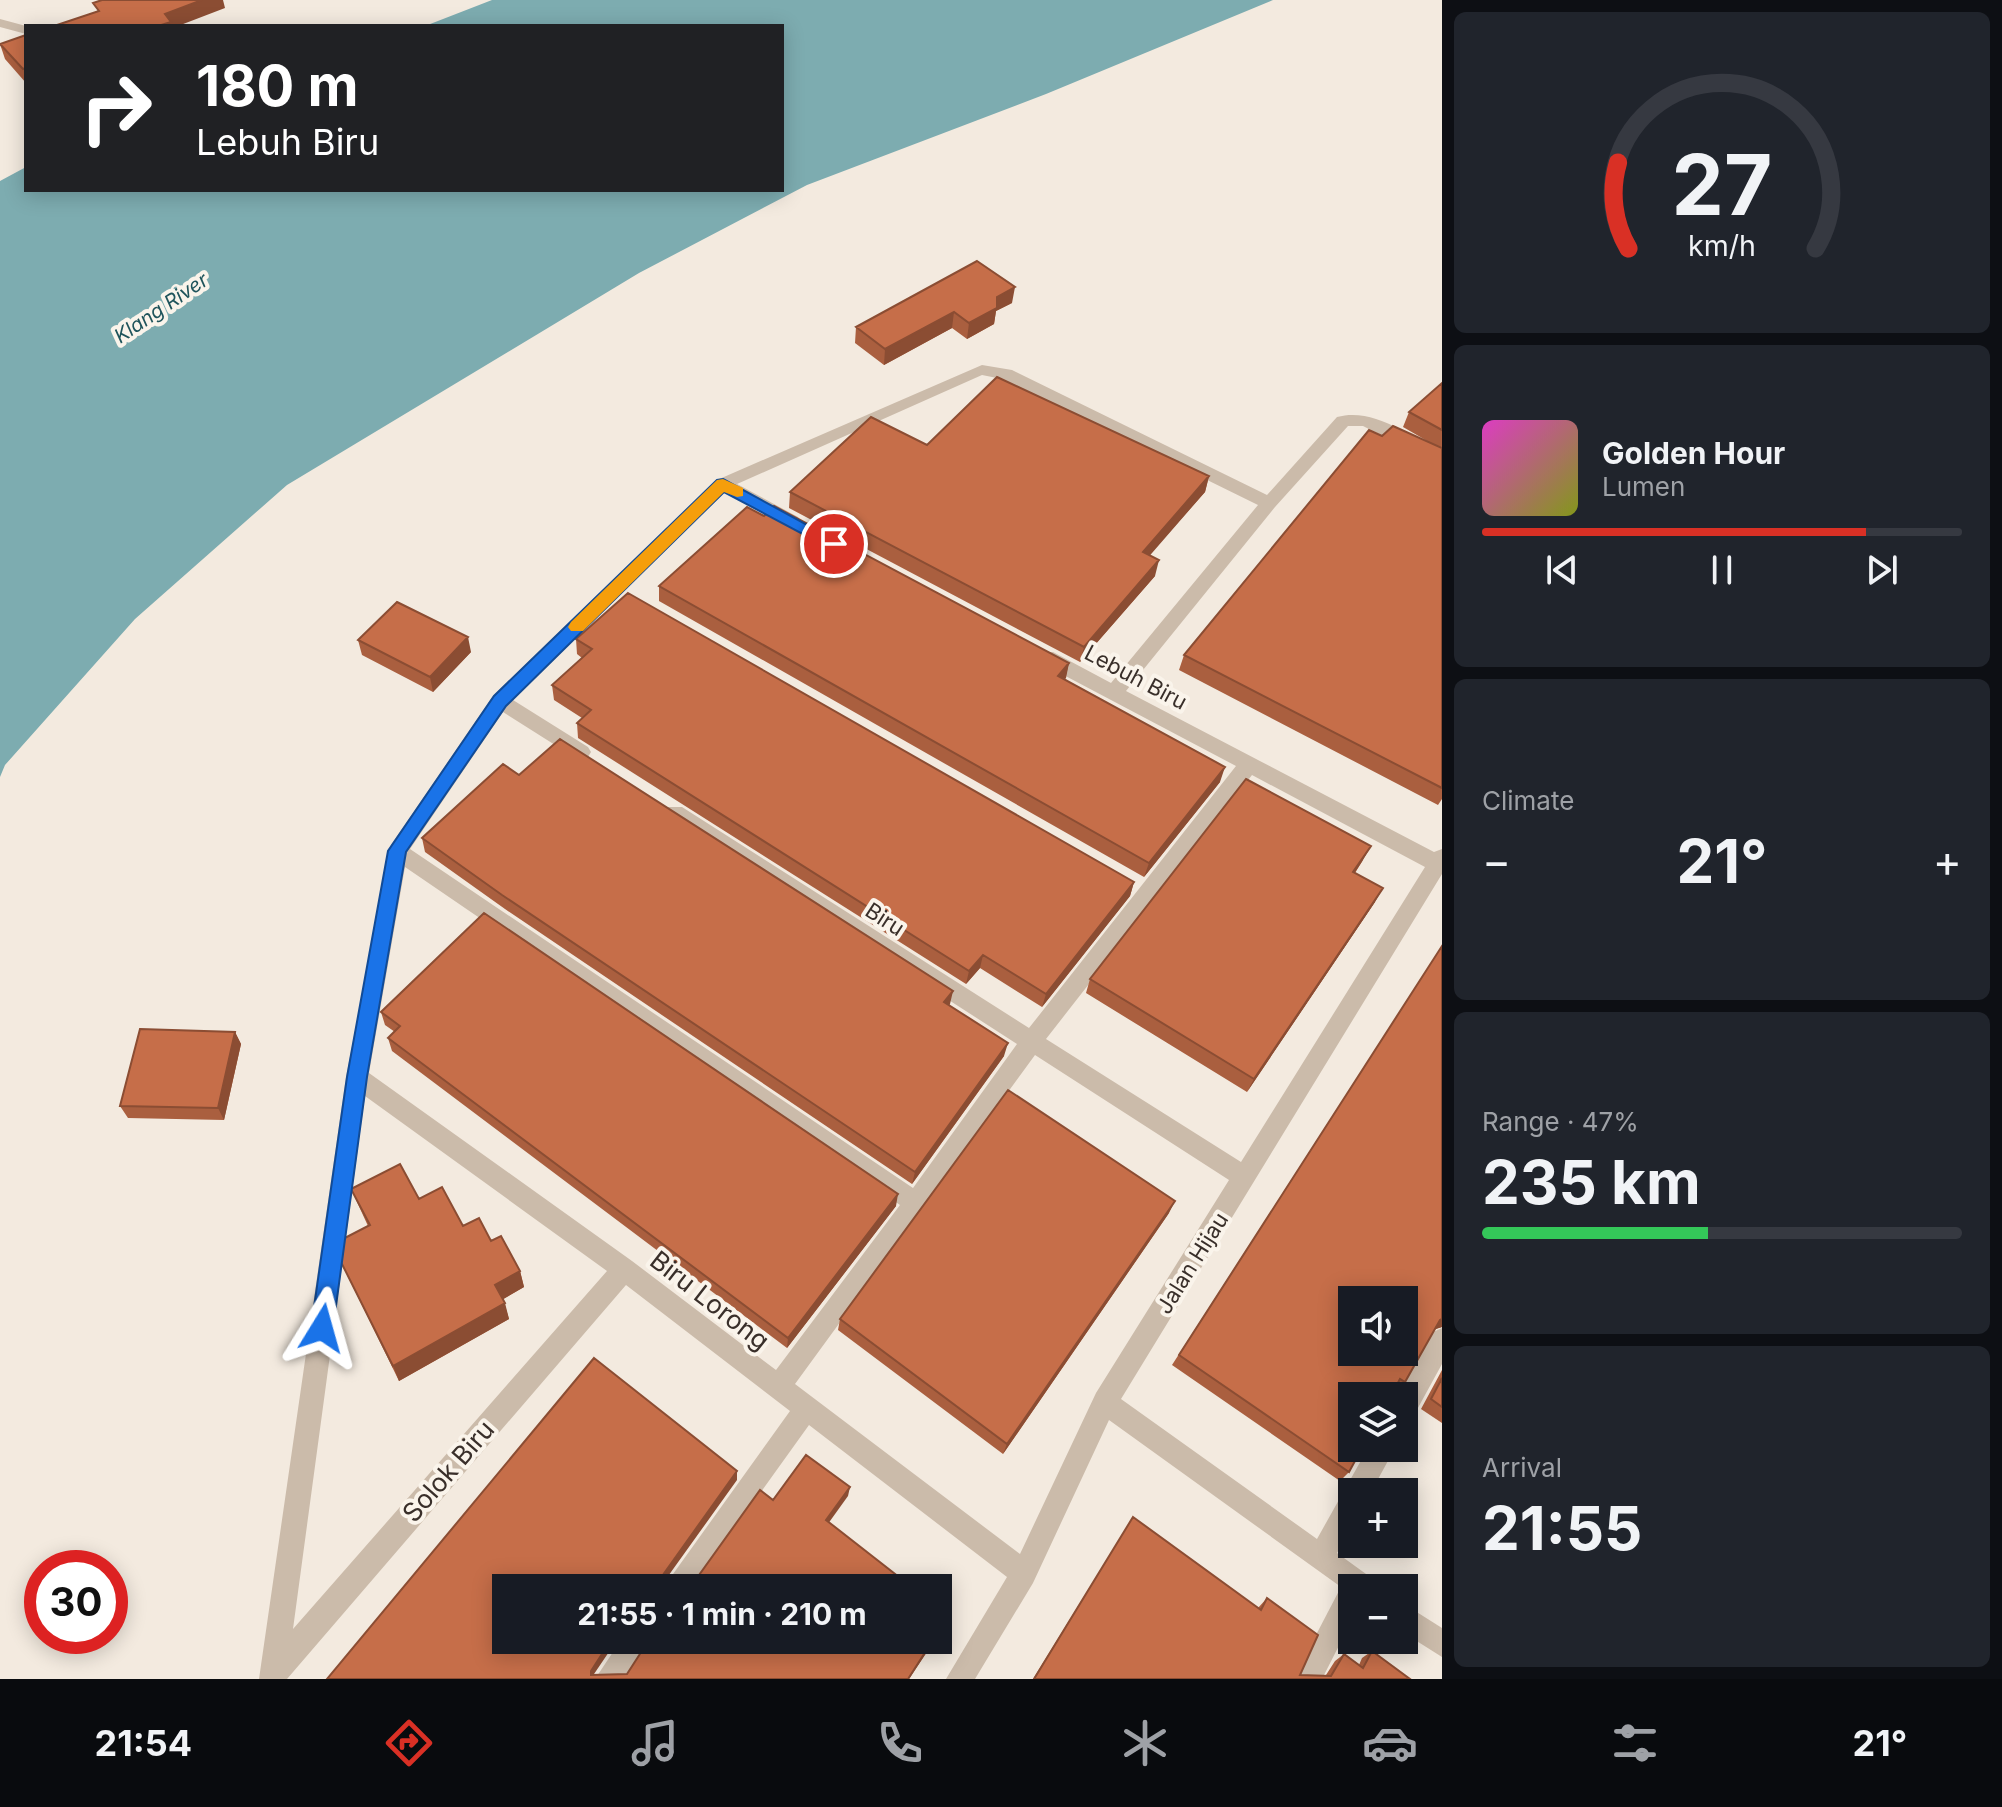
<!DOCTYPE html>
<html lang="en">
<head>
<meta charset="utf-8">
<style>
  :root { --surface:#171b24; --page:#20242c; --text:#f1f3f6; --muted:#9ea1a6; --line:#363941; --accent:#d93025 }
  body { margin:0; font-family:Inter,sans-serif; background:var(--page); color:var(--text); height:100vh; display:flex; flex-direction:column; font-size:30px; white-space:nowrap }
  * { box-sizing:border-box; margin:0 }
  p { font-size:26px; color:var(--muted) }
  .icon { flex:none; width:44px; height:44px; fill:none; stroke:currentColor; stroke-width:2; stroke-linecap:round; stroke-linejoin:round }
  .map { position:relative; flex:1; overflow:hidden }
  .side { display:flex; flex-direction:column; gap:12px; padding:12px; background:#0d0f14; width:560px }
  .side>* { flex:none }
  .hud { position:absolute; left:24px; top:24px; width:760px; height:168px; border-radius:0px; box-shadow:0 4px 20px #0003; background:#202124; color:#fff; overflow:hidden }
  .fabs { position:absolute; left:1338px; top:1286px; display:grid; gap:16px }
  .fabs a { display:grid; place-items:center; width:80px; height:80px; border-radius:0px; background:var(--surface); box-shadow:0 4px 20px #0003; font-size:40px }
  .speed { position:absolute; left:24px; top:1550px; display:flex; gap:16px; font-size:40px; font-weight:700; text-align:center }
  .speed>* { display:grid; place-content:center; width:104px; height:104px; border-radius:50%; background:var(--surface); box-shadow:0 4px 20px #0003; line-height:1 }
  .speed .limit { border:12px solid #d22; background:#fff; color:#111 }
  .pin { position:absolute; display:grid; place-items:center; width:68px; height:68px; color:#fff; margin:-34px; border:4px solid #fff; border-radius:50%; box-shadow:0 2px 8px #0007 }
  .me { position:absolute; width:88px; margin:-44px; rotate:8deg; stroke-linejoin:round; filter:drop-shadow(0 0 6px #0008) }
  .turn { display:flex; align-items:center; gap:28px; height:168px; padding:0 40px; font-size:36px }
  .turn .icon { width:104px; height:104px; stroke-width:2.5 }
  .turn b { display:block; font-size:56px; line-height:68px }
  .big { font-size:60px; font-weight:700; line-height:1.1 }
  .side .card { flex:1; display:flex; flex-direction:column; justify-content:center; gap:12px; min-width:0; padding:0 28px; border-radius:12px; background:var(--page) }
  .side .dial { align-items:center; gap:0 }
  .dial svg { height:208px; overflow:visible; fill:none; stroke:var(--line); stroke-width:7; stroke-linecap:round; text-anchor:middle }
  .dial text { fill:var(--text); stroke:none }
  .song { display:flex; align-items:center; gap:24px }
  .cover { width:96px; height:96px; border-radius:12px; background:linear-gradient(135deg,hsl(310 70% 55%),hsl(70 70% 35%)) }
  .played { height:8px; border-radius:4px; background:linear-gradient(90deg,var(--accent) 80%,var(--line) 80%) }
  .keys { display:flex; justify-content:space-around; direction:ltr }
  .heat { display:flex; justify-content:space-between; align-items:center; font-size:44px; direction:ltr }
  .charge { height:12px; border-radius:6px; background:linear-gradient(90deg,#34c759 47%,var(--line) 0) }
  .trip { position:absolute; left:492px; top:1574px; width:460px; height:80px; border-radius:0px; background:var(--surface); box-shadow:0 4px 20px #0003; font-weight:700; line-height:80px; text-align:center }
  .menu { display:flex; height:128px; justify-content:space-around; align-items:center; background:#090b0e; color:var(--muted) }
  .menu .icon { width:56px; height:56px }
  .menu .on { color:var(--accent) }
  .menu b { font-size:36px; color:var(--text) }
  main { display:flex; flex:1; min-height:0 }
  .map>svg:first-child { display:block }
  .water { fill:#7dacb0 }
  .lines { fill:none; stroke-linecap:round; stroke-linejoin:round }
  .minor { fill:#cbbbaa; fill-rule:evenodd }
  .wall { fill:#aa5f3f }
  .shaded-wall { fill:#8b4d33 }
  .building { fill:#c66e49; stroke:#8b4d33; stroke-width:2; fill-rule:evenodd }
  .route { fill:#1a73e8; stroke:#114b97; stroke-width:2 }
  .slow { fill:#f59e0b }
  .labels { text-anchor:middle; dominant-baseline:central; stroke-width:8; stroke-linejoin:round; paint-order:stroke }
  .far-water-label { font-size:20px; font-style:italic; fill:#1f545b; stroke:#faf4eb }
  .street-label { font-size:22px; fill:#392f2a; stroke:#faf4eb }
  .near-street-label { font-size:26px; fill:#392f2a; stroke:#faf4eb }
</style>
</head>
<body>
<main>
<div class="map">
<svg width="1442" height="1679" viewBox="0 0 1442 1679">
  <rect width="100%" height="100%" fill="#f3eadf"/>
  <path class="water" d="M492 0H1273L1046 94 807 185 639 273 287 485 135 619 5 765 0 777V181L26 167V190H782V26H425Z"/>
  <g class="lines">
    <path class="minor" d="M0 19 26 26V34L0 27Z
      M982 365 1012 370 1267 495 1337 417C1374 407 1410 436 1442 453V466L1363 426H1348L1275 507 1126 691 1434 852 1442 849V874L1121 1399 1317 1539 1368 1448H1395L1371 1492H1352V1527L1337 1553 1373 1579 1377 1588H1352V1620L1322 1679H1293L1341 1587 1109 1420 1033 1583 975 1679H946L1007 1577 809 1425 692 1588H663L790 1411 626 1285 287 1679H259L346 1077 391 845 493 696 717 480ZM982 375 1002 379 1258 505 1111 683 1053 652H1039L1037 657 1039 662 1236 766 1029 1028 682 807H668L665 813 668 819 1017 1044 913 1188 410 849 503 712 574 757H588L591 752 588 747 513 700 725 492 786 525H798L801 521 798 517 737 484ZM1252 775 1425 867 1241 1162 1046 1039ZM405 867 900 1205 776 1370 632 1261 369 1073ZM1035 1055 1229 1180 1096 1393 1020 1554 795 1384ZM365 1096 607 1271 293 1629Z
      M1442 1328V1364L1413 1417 1404 1420V1396H1397L1433 1332Z
      M1404 1604 1442 1628V1657L1404 1633Z
      M621 1640H651L626 1679H595Z"/>
  </g>
  <path class="wall" d="M26 35V83L5 59 0 44Z
    M1012 303 996 311 994 324 967 339 952 328 884 365 855 343 856 327Z
    M1442 383V799L1438 805 1179 670 1184 655 1382 436 1429 442 1403 427 1409 412Z
    M927 445 1209 476 1205 492 1149 555 1155 576 1080 662 789 508 790 492Z
    M764 516 1069 663 1065 679 1220 782 1144 877 659 601V586Z
    M576 639 1134 882 1130 896 1042 1007 980 968 966 984 578 738 577 723 582 718 554 700 552 685 582 658 577 654Z
    M358 640 471 652 433 692 362 655Z
    M519 775 950 1004 949 1005 1004 1056 912 1184 505 909 425 852 422 838Z
    M1363 860 1355 873 1375 902 1247 1092 1086 993 1090 979Z
    M1442 946V1327L1435 1329 1405 1382 1396 1392 1394 1391 1349 1472 1340 1481 1172 1365Z
    M381 1012 896 1206 787 1348 392 1051 388 1038 395 1032 385 1025Z
    M235 1032 241 1044 224 1120 128 1118 120 1106Z
    M351 1189 419 1199 463 1226 491 1241 520 1271 524 1287 503 1299 509 1319 399 1381 337 1254 368 1226Z
    M1169 1213 1003 1454 838 1330 840 1319Z
    M1442 1370V1423L1421 1409Z
    M1133 1517 1258 1608 1267 1598 1300 1675H1326L1335 1661 1344 1654 1359 1665 1362 1658 1372 1651 1410 1679H1033Z"/>
  <path class="shaded-wall" d="M202 0H223L225 8 178 26H158L165 14Z
    M1015 287 1012 303 996 311 994 324 967 339 969 323 997 297Z
    M954 312 952 328 884 365 885 349Z
    M1209 476 1205 492 1139 568 1143 552Z
    M1159 560 1155 576 1080 662 1084 647Z
    M468 637 471 652 433 692 430 677Z
    M1069 663 1066 678 1055 691 1058 676Z
    M1225 767 1220 782 1144 877 1149 863Z
    M1371 846 1363 860 1346 886 1353 872Z
    M1134 882 1130 896 1042 1007 1046 994Z
    M1383 888 1375 902 1247 1092 1254 1079Z
    M983 955 980 968 966 984 969 971Z
    M953 991 950 1004 941 1015 944 1002Z
    M235 1032 241 1044 224 1120 218 1108Z
    M1008 1043 1004 1056 912 1184 915 1172Z
    M898 1194 896 1206 787 1348 788 1338Z
    M1175 1201 1169 1213 1003 1454 1007 1444Z
    M520 1271 524 1287 500 1301 495 1285Z
    M505 1303 509 1319 399 1381 393 1366Z
    M1442 1319V1327L1430 1331 1440 1320Z
    M737 1471V1480L661 1586 660 1579Z
    M850 1487 848 1496 825 1528 826 1520Z
    M611 1640H617L592 1677 591 1671Z
    M933 1640H935L909 1679H908Z"/>
  <path class="building" d="M102 0H202L165 14 171 22 158 26H54L99 11 93 3Z
    M26 35V68L23 69 0 44Z
    M977 261 1015 287 997 297V308L969 323 954 312 885 349 856 327Z
    M997 377 1209 476 1143 552 1159 560 1084 647 790 492 871 417 927 445Z
    M1442 383V430L1409 412Z
    M1393 426 1442 448V788L1184 655 1369 430 1382 436Z
    M774 506 1069 663 1058 676 1225 767 1149 863 659 586 747 507 764 516Z
    M628 593 1134 882 1046 994 983 955 969 971 577 723 591 710 552 685 592 649 576 639Z
    M397 602 468 637 430 677 358 640Z
    M560 739 953 991 944 1002 1008 1043 915 1172 502 895 422 838 503 764 519 775Z
    M1246 779 1371 846 1353 872 1383 888 1254 1079 1090 979Z
    M484 913 898 1194 788 1338 388 1038 400 1026 381 1012Z
    M1442 946V1319L1440 1320 1405 1382 1400 1379 1391 1396H1352V1448H1362L1349 1472 1179 1355ZM1352 1300H1404V1352H1352Z
    M140 1029 235 1032 218 1108 120 1106Z
    M1008 1090 1175 1201 1007 1444 840 1319Z
    M400 1164 419 1199 442 1187 463 1226 479 1218 491 1241 501 1236 520 1271 495 1285 505 1303 393 1366 337 1254 339 1241 370 1225 351 1189Z
    M594 1358 737 1471 660 1579V1583L694 1582 760 1490 773 1500 806 1455 850 1487 826 1520 913 1588H506V1640H611L591 1671V1675L627 1674 649 1640H933L908 1679H327Z
    M1442 1378V1407L1431 1399Z
    M1133 1517 1261 1610 1267 1598 1318 1635 1300 1675 1331 1676 1344 1654 1363 1668 1372 1651 1410 1679H1034Z
    M938 1608 949 1616 938 1633Z"/>
  <path class="route" d="M723 479 842 544 840 548H829L724 492 506 706 406 852 367 1077 333 1328 329 1335 322 1338 314 1335 311 1328 347 1077 388 851 494 696 717 480Z"/>
  <path class="slow" d="M723 479 743 488V496L737 497 724 492 583 631H571L568 627 571 622 717 480Z"/>
  <g class="labels">
    <g class="far-water-label">
      <text transform="translate(161 308) rotate(-34)">Klang River</text>
    </g>
    <g class="street-label">
      <text transform="translate(1136 677) rotate(28)">Lebuh Biru</text>
      <text transform="translate(885 919) rotate(33)">Biru</text>
      <text transform="translate(1192 1263) rotate(-58)">Jalan Hijau</text>
    </g>
    <g class="near-street-label">
      <text transform="translate(710 1300) rotate(38)">Biru Lorong</text>
      <text transform="translate(448 1471) rotate(-49)">Solok Biru</text>
    </g>
  </g>
</svg>
<div class="fabs">
<a><svg class="icon" aria-label="sound" viewBox="0 0 24 24"><path d="M4 9h4l5-4v14l-5-4H4zM17 9q2 3 0 6"/></svg></a>
<a><svg class="icon" aria-label="layers" viewBox="0 0 24 24"><path d="M12 4l9 5-9 5-9-5zM3 14l9 5 9-5"/></svg></a>
<a>+</a>
<a>−</a>
</div>
<div class="speed"><div class="limit">30</div></div>
<div class="pin" style="left:834px;top:544px;background:#d93025"><svg class="icon" aria-label="arrive" viewBox="0 0 24 24"><path d="M6 21V4h12l-3 4 3 4H6"/></svg></div>
<svg class="me" style="left:322px;top:1328px" viewBox="-20 -20 40 40"><path d="M0-17L14 15 0 8-14 15z" fill="#1a73e8" stroke="#fff" stroke-width="4"/></svg>
<div class="trip">21:55 · 1 min · 210 m</div>
<div class="hud">
<div class="turn"><svg class="icon" aria-label="right" viewBox="0 0 24 24"><path d="M7 20v-9h11M14 6l5 5-5 5"/></svg><div><b>180 m</b>Lebuh Biru</div></div>
</div>
</div>
<section class="side">
<div class="card dial"><svg viewBox="0 0 100 80">
<path d="M14 69A42 42 0 1 1 86 69"/>
<path d="M14 69A42 42 0 0 1 10 36" stroke="#d93025"/>
<text x="50" y="56" font-size="32" font-weight="700">27</text>
<text x="50" y="72" font-size="11">km/h</text>
</svg></div>
<div class="card">
<div class="song"><i class="cover"></i><div><b>Golden Hour</b><p>Lumen</p></div></div>
<div class="played"></div>
<div class="keys"><svg class="icon" aria-label="previous" viewBox="0 0 24 24"><path d="M18 5L8 12l10 7zM5 5v14"/></svg><svg class="icon" aria-label="pause" viewBox="0 0 24 24"><path d="M8 5v14M16 5v14"/></svg><svg class="icon" aria-label="next" viewBox="0 0 24 24"><path d="M6 5l10 7-10 7zM19 5v14"/></svg></div>
</div>
<div class="card"><p>Climate</p>
<div class="heat"><a>−</a><b class="big">21°</b><a>+</a></div>
</div>
<div class="card"><p>Range · 47%</p><b class="big">235 km</b><div class="charge"></div></div>
<div class="card"><p>Arrival</p><b class="big">21:55</b></div>
</section>
</main>
<nav class="menu">
<b>21:54</b>
<svg class="icon on" aria-label="directions" viewBox="0 0 24 24"><path d="M12 3l9 9-9 9-9-9zM9 14v-3h6M13 9l2 2-2 2"/></svg>
<svg class="icon" aria-label="music" viewBox="0 0 24 24"><path d="M9 18V5l10-2v13"/><circle cx="6" cy="18" r="3"/><circle cx="16" cy="16" r="3"/></svg>
<svg class="icon" aria-label="phone" viewBox="0 0 24 24"><path d="M5 4h4l2 5-3 2q2 4 5 5l2-3 5 2v4C11 20 4 13 5 4z"/></svg>
<svg class="icon" aria-label="climate" viewBox="0 0 24 24"><path d="M12 3v18M4 7l16 10M4 17L20 7"/></svg>
<svg class="icon" aria-label="car" viewBox="0 0 24 24"><path d="M5 17H2v-5l4-1 3-4h7l3 4 3 1v5h-3M9 17h6M6 11h13"/><circle cx="7" cy="17" r="2"/><circle cx="17" cy="17" r="2"/></svg>
<svg class="icon" aria-label="filters" viewBox="0 0 24 24"><path d="M4 7h16M4 17h16"/><circle cx="9" cy="7" r="2"/><circle cx="15" cy="17" r="2"/></svg>
<b>21°</b>
</nav>
</body>
</html>
